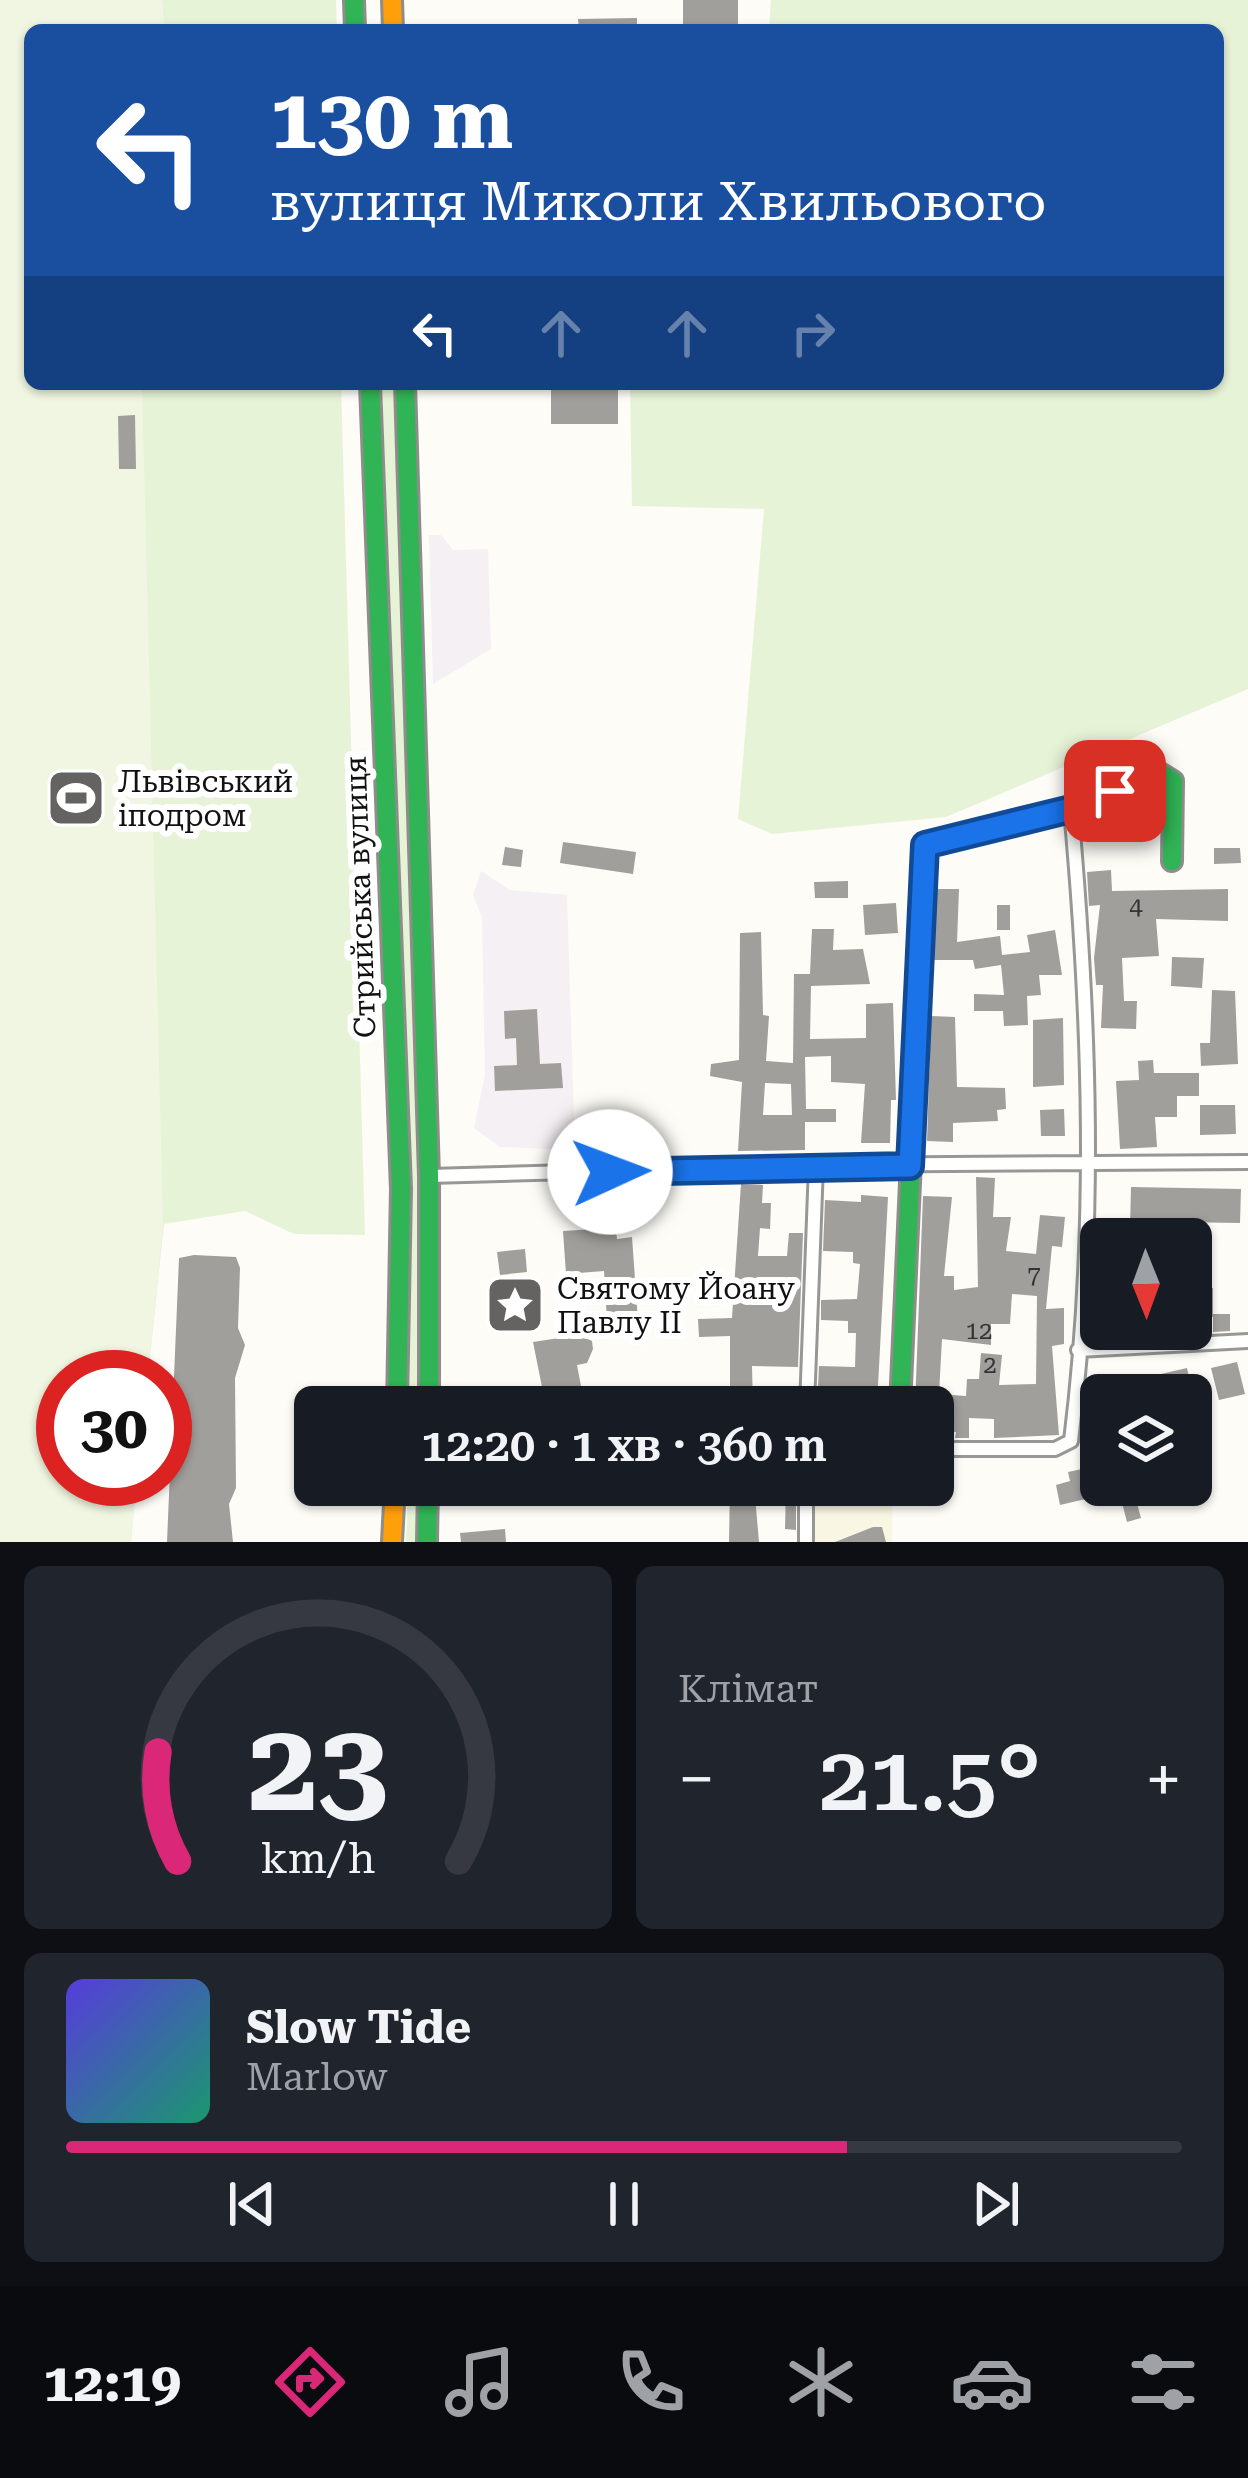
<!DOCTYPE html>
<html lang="uk">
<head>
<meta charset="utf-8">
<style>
  :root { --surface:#171b24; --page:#20242c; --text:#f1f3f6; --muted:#9ea1a6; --line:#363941; --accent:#db2777 }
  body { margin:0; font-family:"Roboto Serif",serif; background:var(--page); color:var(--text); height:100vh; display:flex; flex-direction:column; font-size:45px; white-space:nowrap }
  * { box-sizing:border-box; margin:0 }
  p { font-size:39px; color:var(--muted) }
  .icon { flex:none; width:66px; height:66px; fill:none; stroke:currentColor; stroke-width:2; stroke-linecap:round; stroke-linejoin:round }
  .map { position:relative; height:1542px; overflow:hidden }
  .drawer { display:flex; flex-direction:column; gap:24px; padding:24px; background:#0d0f14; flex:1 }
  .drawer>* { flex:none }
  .top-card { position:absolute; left:24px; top:24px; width:1200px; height:366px; border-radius:18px; box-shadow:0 3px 9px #0004; background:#1a4fa0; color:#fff; overflow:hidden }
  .needle { width:78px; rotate:179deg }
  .buttons { position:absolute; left:1080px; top:1218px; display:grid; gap:24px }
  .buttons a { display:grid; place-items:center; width:132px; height:132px; border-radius:18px; background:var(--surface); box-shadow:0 3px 9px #0004; font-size:60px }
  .speed { position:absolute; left:36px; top:1350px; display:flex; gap:24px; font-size:60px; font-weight:700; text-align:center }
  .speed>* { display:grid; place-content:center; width:156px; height:156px; border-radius:50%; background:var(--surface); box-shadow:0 3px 9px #0004; line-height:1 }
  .speed .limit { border:18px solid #d22; background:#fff; color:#111 }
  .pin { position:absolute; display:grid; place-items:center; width:102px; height:102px; color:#fff; margin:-51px; border-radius:24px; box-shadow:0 6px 18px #0006 }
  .me { position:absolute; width:132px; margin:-66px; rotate:88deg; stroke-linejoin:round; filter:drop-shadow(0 0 9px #0008) }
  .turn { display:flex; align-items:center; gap:42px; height:252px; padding:0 48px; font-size:54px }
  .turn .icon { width:156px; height:156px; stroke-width:2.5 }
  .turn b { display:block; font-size:84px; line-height:102px }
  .lanes { display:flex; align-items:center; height:114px; padding:0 48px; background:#0003; justify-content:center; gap:60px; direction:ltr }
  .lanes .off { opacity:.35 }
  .big { font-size:90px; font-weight:600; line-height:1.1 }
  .drawer .card { flex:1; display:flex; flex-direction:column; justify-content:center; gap:18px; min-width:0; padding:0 42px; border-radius:18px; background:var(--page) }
  .drawer .dial { align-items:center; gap:0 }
  .dial svg { height:312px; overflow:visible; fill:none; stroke:var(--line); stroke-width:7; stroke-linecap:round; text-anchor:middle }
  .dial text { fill:var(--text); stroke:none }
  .song { display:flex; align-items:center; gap:36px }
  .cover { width:144px; height:144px; border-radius:18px; background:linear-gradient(135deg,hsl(250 70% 55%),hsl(160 70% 35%)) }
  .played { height:12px; border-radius:6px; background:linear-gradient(90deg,var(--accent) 70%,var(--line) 70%) }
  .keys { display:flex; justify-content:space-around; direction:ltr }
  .heat { display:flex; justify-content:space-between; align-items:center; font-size:66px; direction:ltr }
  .drawer .tiles { flex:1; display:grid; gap:24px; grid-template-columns:1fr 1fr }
  .card:last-child { grid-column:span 2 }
  .trip { position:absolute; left:294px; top:1386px; width:660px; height:120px; border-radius:18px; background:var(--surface); box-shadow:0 3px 9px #0004; font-weight:600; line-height:120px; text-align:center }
  .tabs { display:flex; height:192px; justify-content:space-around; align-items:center; background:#090b0e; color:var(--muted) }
  .tabs .icon { width:84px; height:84px }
  .tabs .selected { color:var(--accent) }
  .tabs b { font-size:54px; color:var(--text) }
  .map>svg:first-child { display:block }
  .industrial { fill:#f5f0f3 }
  .farmland { fill:#f9f7e4 }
  .green { fill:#e7f3d7 }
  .pitch { fill:#f0f6e1 }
  .building { fill:#a19f9c; fill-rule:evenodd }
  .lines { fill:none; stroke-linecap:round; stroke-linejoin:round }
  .street-casing { stroke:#979795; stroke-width:18 }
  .fast-casing { stroke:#8e8d8b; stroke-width:24 }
  .slow-casing { stroke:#8e8d8b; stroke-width:24 }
  .street { stroke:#fffffe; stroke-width:12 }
  .fast { stroke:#30b455; stroke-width:18 }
  .slow { stroke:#ff9f0a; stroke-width:18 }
  .route-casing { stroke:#114b97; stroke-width:30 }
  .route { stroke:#1a73e8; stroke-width:21 }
  .labels { text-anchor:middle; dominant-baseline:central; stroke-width:12; stroke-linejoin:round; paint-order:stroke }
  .number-label { font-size:24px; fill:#353434 }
  .poi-label { font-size:30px; fill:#111; stroke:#fff; text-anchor:start }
  .street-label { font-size:30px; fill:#111; stroke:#fff }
</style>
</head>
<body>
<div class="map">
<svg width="1248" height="1542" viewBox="0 0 1248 1542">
  <rect width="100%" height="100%" fill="#fdfcf7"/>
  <path class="industrial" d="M429 535H441L453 550 488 549 491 649 433 684Z
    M481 871 510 890 567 895 575 1150 500 1147 474 1128 485 1075 482 917 473 895Z"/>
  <path class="farmland" d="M811 1485H893L892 1542H811Z"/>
  <path class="green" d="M162 0H336L337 30H164Z
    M771 0H1248V689L946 817 772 834 738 819 764 509 632 506 630 384H1218V30H769Z
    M118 384H341L365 1235 294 1234 245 1211 164 1224 148 1377H63V1479H137L131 1542H0Z
    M382 384H396L421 1180 422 1407H410V1180Z
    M408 1485H419L417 1542H406Z"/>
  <path class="pitch" d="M0 0H162L164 30H30V384H142L163 1224 148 1377H63V1479H137L131 1542H0Z"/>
  <path class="building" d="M683 0H738V30H683Z
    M637 18V30H579L578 19Z
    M551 384H618V424H551Z
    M135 415 136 469H119L118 416Z
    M563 842 636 852 633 874 560 863Z
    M505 847 523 850 521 867 502 865Z
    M1214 848H1240L1241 863 1214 864Z
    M1111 870 1112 891 1228 889V921L1156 919 1159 956 1122 958 1124 1001H1137L1136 1029 1101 1028 1103 985H1096L1094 958 1100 905 1089 906 1087 872Z
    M848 881V898H815L814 882Z
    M937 889H959L957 942 1000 936 1002 955 1030 952 1027 935 1055 930 1062 975H1039L1041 995 1027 996 1028 1025 1004 1026 1003 1011H974V994L1004 995 1001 965 975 969 973 960H933Z
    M896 903 898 933 865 935 863 905Z
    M997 905H1010V930H997Z
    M812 929H834L833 950 863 949 870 984 811 986 810 1039 866 1038V1004L893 1003 896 1100H891L890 1143H861L865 1084 831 1082V1056L805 1057 806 1109H836V1122H805V1150L738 1151 742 1082 710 1076 711 1064 739 1060 740 933 761 932 763 1015 769 1016 766 1061 793 1063 794 974H810ZM765 1083 791 1084 792 1115H763Z
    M1172 957 1204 958 1202 988 1171 986Z
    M1212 990 1235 991 1238 1064 1201 1066 1200 1043H1210Z
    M537 1009 540 1064 561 1063 563 1088 495 1091 494 1066 517 1065 516 1038 505 1039 504 1011Z
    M931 1016 955 1017 957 1087 1005 1088 1006 1109 997 1110 998 1121 953 1123V1142L927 1141Z
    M1063 1018 1064 1085 1033 1087V1020Z
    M1153 1060 1154 1073H1199V1096H1177V1117H1155L1157 1147 1120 1149 1116 1081 1139 1080 1138 1061Z
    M1200 1105H1235L1236 1134 1200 1135Z
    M1064 1109 1065 1136H1041L1040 1110Z
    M976 1177 995 1178 993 1217H1011L1006 1251 1036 1254 1040 1215 1065 1217 1062 1247 1052 1246 1046 1309 1064 1308V1344L1052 1346 1059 1435 994 1438V1419L969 1418V1438H955L956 1432 933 1431V1407H915L923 1196 952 1197 944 1276H954V1290L978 1287ZM1012 1294 1037 1296 1036 1384 999 1385 1002 1355 981 1353 979 1379H967L966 1396 939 1394 942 1339 991 1345V1324H1010Z
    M741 1184 763 1185 762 1203H771L770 1229 760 1228 758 1256H787L789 1233H803L798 1367 752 1366 753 1407H730V1336L699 1337 698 1319 732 1318Z
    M1131 1187 1241 1189 1240 1223 1176 1222 1177 1239H1111V1227H1130Z
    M861 1195 888 1197 878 1386 818 1387 819 1366 855 1367 856 1333H848V1321L821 1320V1300L857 1299 860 1264 853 1263V1252L823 1251 825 1200 861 1202Z
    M613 1207 617 1239 632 1237 639 1335 608 1337 604 1271 566 1274 563 1231 596 1229V1210Z
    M525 1249 527 1272 500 1275 497 1252Z
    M194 1255 236 1257 240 1268 238 1328 245 1345 235 1378 236 1488 229 1504 233 1542H167L179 1258Z
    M1191 1288H1213V1314H1230V1331L1213 1332V1317H1198Z
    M579 1335 592 1341 593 1349 587 1363 577 1365 585 1407H546L533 1342Z
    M1237 1362 1245 1394 1219 1400 1211 1368Z
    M1187 1368 1193 1395H1166L1161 1374Z
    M1088 1377 1105 1378 1101 1406 1085 1405Z
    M1101 1428V1478L1097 1479 1085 1433Z
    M1082 1469 1090 1498 1060 1505 1056 1485 1070 1481 1068 1472Z
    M459 1485H489L491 1497 463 1503Z
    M567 1485H592L594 1498 570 1502Z
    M730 1485H754L759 1542H729Z
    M786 1485H796V1530L785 1529Z
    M1135 1496 1141 1518 1127 1522 1121 1499Z
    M873 1527H882L886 1542H835Z
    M505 1529 506 1542H461L460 1533Z"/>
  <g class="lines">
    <defs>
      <path id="street" d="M429 1176 816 1165 1248 1162
        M1078 1350 1248 1341
        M807 1407 816 1165
        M933 1449H1055L1071 1441C1097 1230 1090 1020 1071 809
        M806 1485V1542"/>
      <path id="fast" d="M354 0 355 30
        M370 384 401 1189 397 1407
        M405 384 429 1176V1407
        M900 1407 925 845 1071 809 1160 773 1173 781 1172 861
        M427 1542 428 1485"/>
      <path id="slow" d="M392 0 393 30
        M392 1542 395 1485"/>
    </defs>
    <use href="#street" class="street-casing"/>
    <use href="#fast" class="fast-casing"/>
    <use href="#slow" class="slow-casing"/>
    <use href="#street" class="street"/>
    <use href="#fast" class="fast"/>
    <use href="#slow" class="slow"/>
  </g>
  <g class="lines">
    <defs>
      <path id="route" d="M610 1172 910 1166 925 845 1071 809 1115 791"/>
    </defs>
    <use href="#route" class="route-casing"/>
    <use href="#route" class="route"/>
  </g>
  <defs>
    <symbol id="stadium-square" viewBox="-11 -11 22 22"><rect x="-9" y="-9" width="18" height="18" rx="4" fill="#646362" stroke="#fff"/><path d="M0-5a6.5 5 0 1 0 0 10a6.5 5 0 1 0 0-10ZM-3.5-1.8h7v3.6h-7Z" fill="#fff"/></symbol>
    <symbol id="sight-square" viewBox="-11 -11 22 22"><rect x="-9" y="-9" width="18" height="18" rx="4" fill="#646362" stroke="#fff"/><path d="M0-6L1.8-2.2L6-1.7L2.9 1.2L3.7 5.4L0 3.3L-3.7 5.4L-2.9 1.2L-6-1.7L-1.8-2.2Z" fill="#fff"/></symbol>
  </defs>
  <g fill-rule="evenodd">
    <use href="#stadium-square" x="43" y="765" width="66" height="66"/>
    <use href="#sight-square" x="482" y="1272" width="66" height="66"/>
  </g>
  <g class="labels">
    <g class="number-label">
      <text x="1136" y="907">4</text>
      <text x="1034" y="1275">7</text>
      <text x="979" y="1331">12</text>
      <text x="990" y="1365">2</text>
    </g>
    <g class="poi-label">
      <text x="118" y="781">Львівський<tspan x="118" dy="34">іподром</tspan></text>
      <text x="557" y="1288">Святому Йоану<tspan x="557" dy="34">Павлу ІІ</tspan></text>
    </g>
    <g class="street-label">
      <text transform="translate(360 897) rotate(-92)">Стрийська вулиця</text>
    </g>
  </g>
</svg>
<div class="buttons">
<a><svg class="needle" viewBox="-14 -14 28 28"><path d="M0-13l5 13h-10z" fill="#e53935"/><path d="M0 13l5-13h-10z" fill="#9ea1a6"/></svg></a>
<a><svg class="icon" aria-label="layers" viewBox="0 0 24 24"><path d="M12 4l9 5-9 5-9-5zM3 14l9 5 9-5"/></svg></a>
</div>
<div class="speed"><div class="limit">30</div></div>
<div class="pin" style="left:1115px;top:791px;background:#d93025"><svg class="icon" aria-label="arrive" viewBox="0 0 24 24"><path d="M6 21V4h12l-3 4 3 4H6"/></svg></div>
<svg class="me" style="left:610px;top:1172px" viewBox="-20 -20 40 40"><circle r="19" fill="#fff"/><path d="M0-13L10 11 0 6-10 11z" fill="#1a73e8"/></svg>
<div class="trip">12:20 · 1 хв · 360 m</div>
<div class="top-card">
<div class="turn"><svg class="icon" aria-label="left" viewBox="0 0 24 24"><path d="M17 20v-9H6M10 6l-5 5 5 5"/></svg><div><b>130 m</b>вулиця Миколи Хвильового</div></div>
<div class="lanes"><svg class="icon" aria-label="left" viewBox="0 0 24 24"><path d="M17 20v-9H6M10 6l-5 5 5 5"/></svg><svg class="icon off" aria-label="ahead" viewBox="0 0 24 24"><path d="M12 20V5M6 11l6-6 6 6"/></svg><svg class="icon off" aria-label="ahead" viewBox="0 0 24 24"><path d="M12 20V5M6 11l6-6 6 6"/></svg><svg class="icon off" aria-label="right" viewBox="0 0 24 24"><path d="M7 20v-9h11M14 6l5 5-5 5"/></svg></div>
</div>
</div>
<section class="drawer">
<div class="tiles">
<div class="card dial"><svg viewBox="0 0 100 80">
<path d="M14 69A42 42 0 1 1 86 69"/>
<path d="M14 69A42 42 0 0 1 9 41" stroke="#db2777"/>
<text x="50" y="56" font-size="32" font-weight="700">23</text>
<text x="50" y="72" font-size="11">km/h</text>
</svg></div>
<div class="card"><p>Клімат</p>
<div class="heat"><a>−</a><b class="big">21.5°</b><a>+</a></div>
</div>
<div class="card">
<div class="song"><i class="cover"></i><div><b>Slow Tide</b><p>Marlow</p></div></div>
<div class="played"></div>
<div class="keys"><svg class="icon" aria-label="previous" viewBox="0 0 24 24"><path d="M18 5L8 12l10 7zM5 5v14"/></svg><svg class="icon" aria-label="pause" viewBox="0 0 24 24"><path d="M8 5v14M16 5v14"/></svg><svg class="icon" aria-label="next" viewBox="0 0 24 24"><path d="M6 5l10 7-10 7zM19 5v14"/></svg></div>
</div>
</div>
</section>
<nav class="tabs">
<b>12:19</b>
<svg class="icon selected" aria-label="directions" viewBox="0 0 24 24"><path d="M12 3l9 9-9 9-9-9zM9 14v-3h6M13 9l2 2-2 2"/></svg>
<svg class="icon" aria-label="music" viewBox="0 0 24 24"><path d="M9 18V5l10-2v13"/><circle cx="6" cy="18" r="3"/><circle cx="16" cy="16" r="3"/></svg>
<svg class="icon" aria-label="phone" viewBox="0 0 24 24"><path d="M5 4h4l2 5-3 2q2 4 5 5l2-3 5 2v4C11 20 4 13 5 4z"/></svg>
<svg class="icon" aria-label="climate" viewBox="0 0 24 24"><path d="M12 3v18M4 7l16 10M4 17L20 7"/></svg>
<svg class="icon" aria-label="car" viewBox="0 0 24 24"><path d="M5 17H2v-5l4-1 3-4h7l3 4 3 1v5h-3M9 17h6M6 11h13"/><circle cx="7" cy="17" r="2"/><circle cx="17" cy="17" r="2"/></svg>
<svg class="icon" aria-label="filters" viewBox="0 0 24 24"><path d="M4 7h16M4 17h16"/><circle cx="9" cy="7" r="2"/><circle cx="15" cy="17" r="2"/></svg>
</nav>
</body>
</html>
